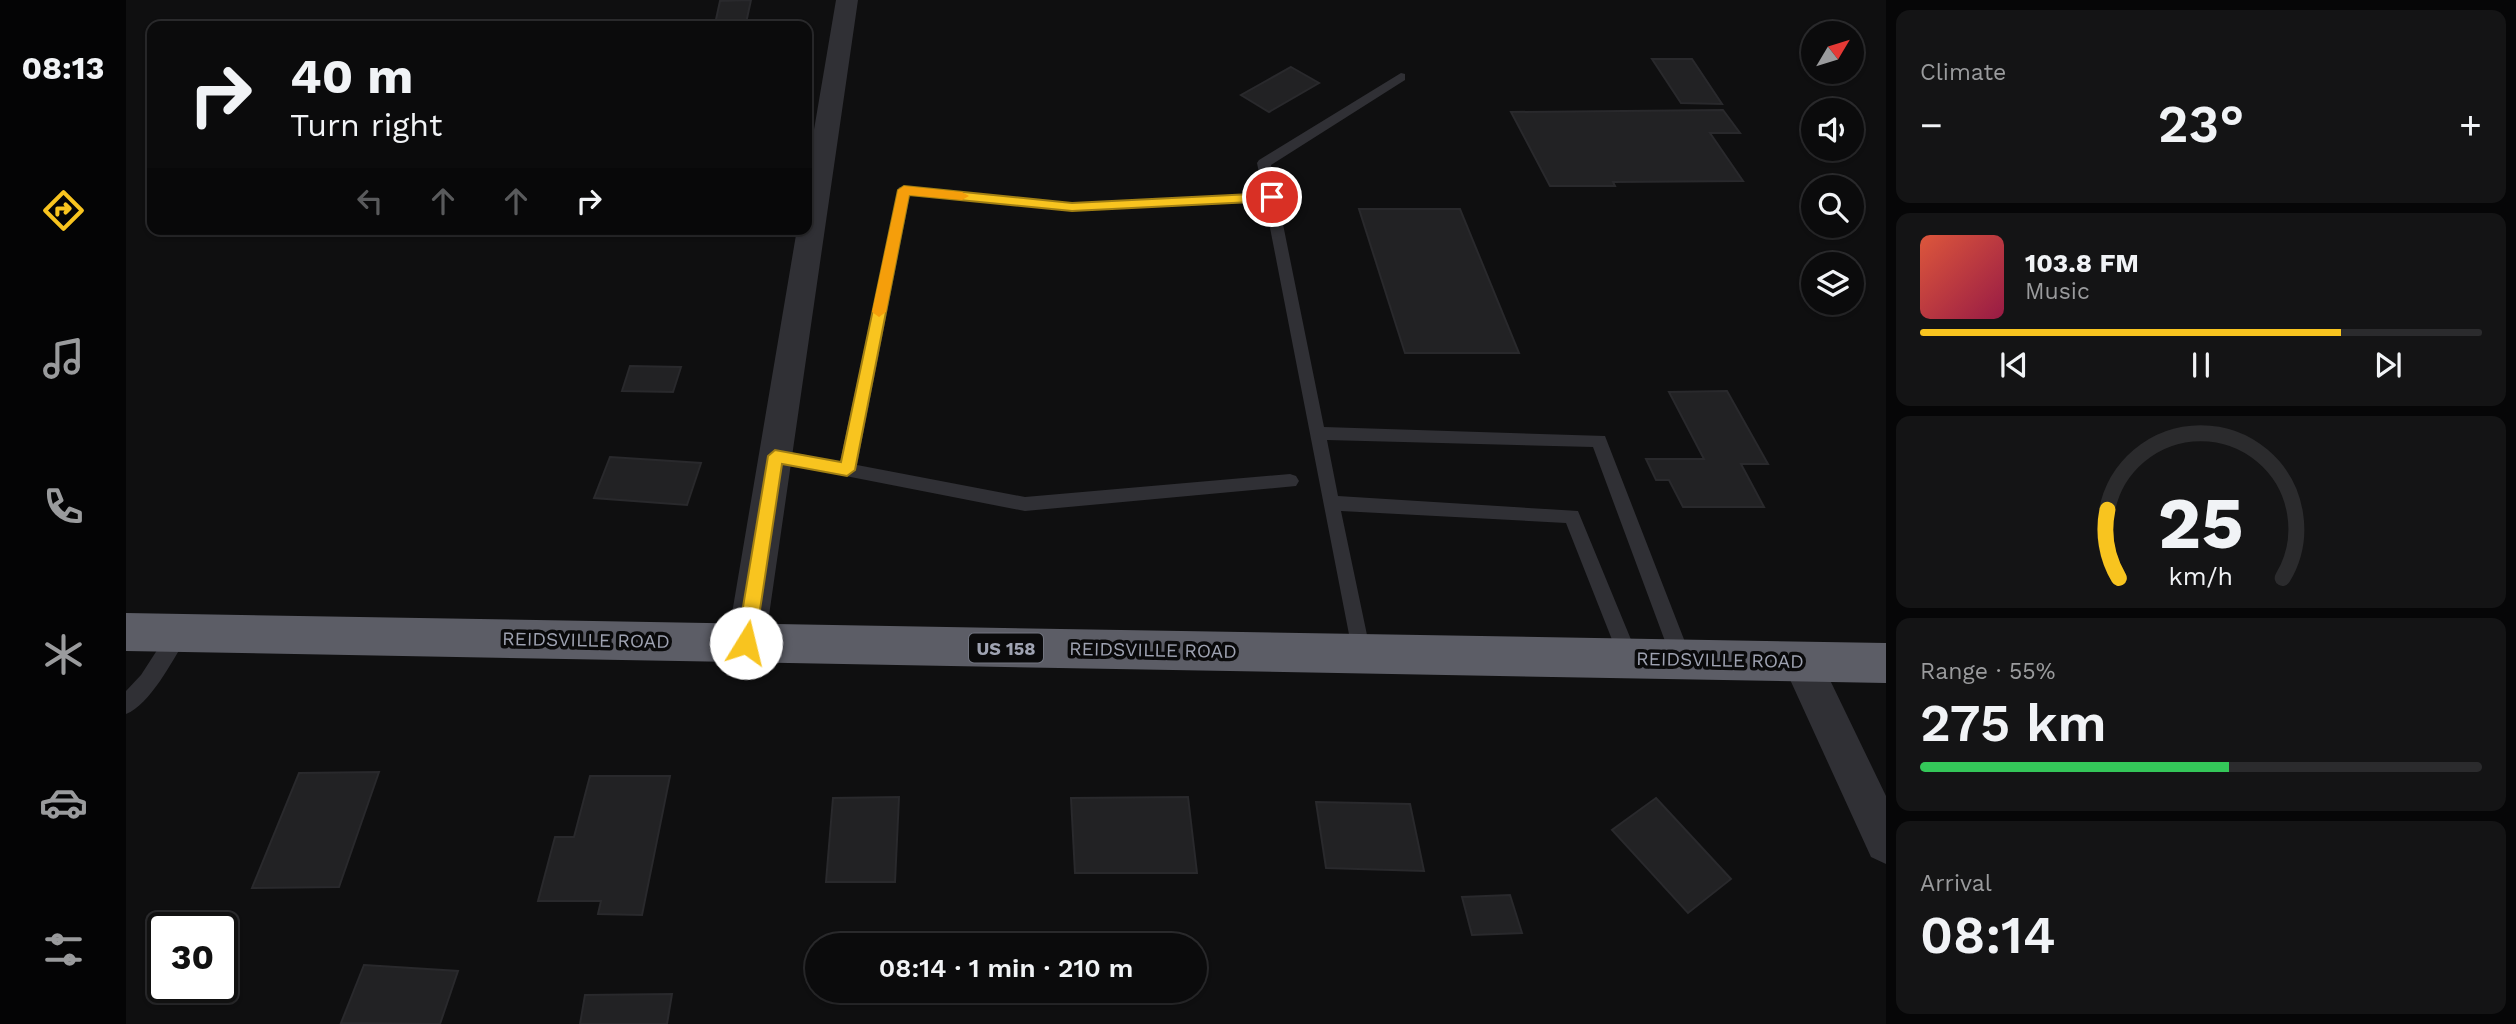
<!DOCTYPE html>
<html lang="en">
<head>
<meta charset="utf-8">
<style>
  :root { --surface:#0b0b0c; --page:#141415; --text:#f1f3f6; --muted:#9a9b9d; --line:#2b2b2d; --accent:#f8c41f }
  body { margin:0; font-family:"Work Sans",sans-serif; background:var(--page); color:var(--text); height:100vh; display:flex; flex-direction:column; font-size:26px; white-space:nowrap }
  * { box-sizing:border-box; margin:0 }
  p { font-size:23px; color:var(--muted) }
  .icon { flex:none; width:38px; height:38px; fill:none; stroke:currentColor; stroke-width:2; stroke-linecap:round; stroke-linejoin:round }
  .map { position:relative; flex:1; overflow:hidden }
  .sheet { display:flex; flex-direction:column; gap:10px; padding:10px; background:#060607; width:630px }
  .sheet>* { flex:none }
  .guide { position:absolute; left:21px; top:21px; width:665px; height:214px; border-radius:14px; box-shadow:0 2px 5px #0004,0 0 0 2px var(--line); background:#0b0b0c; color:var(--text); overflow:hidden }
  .needle { width:46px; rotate:52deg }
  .controls { position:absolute; left:1675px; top:21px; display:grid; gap:14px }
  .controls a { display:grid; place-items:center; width:63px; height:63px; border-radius:50%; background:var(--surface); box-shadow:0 2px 5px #0004,0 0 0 2px var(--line); font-size:35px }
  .speed { position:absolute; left:21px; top:912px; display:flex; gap:14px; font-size:35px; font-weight:700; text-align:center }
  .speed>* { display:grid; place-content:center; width:91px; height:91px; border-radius:50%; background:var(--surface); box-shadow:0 2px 5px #0004,0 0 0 2px var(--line); line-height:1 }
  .speed .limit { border:4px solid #111; border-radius:10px; background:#fff; color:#111 }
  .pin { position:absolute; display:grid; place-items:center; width:60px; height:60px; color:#fff; margin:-30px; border:4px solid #fff; border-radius:50%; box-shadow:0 2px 7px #0007 }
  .me { position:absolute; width:77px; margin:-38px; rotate:9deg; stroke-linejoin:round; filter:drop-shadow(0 0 5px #0008) }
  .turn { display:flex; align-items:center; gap:24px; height:147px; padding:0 28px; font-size:32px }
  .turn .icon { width:91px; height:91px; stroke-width:2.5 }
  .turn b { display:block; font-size:49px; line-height:60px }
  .lanes { display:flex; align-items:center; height:66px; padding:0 28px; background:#0003; justify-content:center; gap:35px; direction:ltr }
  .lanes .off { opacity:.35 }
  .big { font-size:52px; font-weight:600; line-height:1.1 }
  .sheet .card { flex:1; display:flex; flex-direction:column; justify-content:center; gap:10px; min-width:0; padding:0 24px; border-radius:14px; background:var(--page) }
  .sheet .dial { align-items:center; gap:0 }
  .dial svg { height:182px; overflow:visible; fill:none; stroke:var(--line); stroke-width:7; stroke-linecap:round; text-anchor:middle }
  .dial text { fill:var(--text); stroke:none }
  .song { display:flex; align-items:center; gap:21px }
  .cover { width:84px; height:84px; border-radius:10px; background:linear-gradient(135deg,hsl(10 70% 55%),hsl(340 70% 35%)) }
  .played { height:7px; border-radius:4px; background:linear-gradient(90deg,var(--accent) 75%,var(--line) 75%) }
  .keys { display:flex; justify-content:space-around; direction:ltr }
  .heat { display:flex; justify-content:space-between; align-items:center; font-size:38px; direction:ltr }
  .charge { height:10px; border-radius:5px; background:linear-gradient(90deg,#34c759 55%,var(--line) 0) }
  .trip { position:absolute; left:679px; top:933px; width:402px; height:70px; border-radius:35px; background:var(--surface); box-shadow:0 2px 5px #0004,0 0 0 2px var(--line); font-weight:600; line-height:70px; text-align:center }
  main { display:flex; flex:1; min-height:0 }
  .tab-bar { display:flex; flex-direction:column; width:126px; justify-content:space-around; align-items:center; background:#040405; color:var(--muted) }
  .tab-bar .icon { width:49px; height:49px }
  .tab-bar .selected { color:var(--accent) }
  .tab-bar b { font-size:32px; color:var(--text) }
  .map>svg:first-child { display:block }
  .building { fill:#222224; stroke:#29292c; stroke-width:2 }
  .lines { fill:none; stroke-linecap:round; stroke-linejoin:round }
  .lane { fill:#303035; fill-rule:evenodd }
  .street { fill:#303035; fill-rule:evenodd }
  .highway { fill:#5c5d66; fill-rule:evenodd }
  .route { fill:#f8c41f; stroke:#a17f14; stroke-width:2 }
  .slow { fill:#f59e0b }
  .labels { text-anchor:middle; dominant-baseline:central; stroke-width:7; stroke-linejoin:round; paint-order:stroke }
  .shield { fill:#0a0a0b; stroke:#727580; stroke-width:2 }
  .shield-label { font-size:18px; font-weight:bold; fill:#9fa3b2 }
  .street-label { font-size:19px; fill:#9fa3b2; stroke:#0a0a0b }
</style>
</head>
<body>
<main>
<nav class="tab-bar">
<b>08:13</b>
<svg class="icon selected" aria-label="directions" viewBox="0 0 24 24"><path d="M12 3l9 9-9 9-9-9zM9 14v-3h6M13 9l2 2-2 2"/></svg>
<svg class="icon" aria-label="music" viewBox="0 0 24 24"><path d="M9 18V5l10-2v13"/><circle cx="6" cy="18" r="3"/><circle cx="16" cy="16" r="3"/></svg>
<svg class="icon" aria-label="phone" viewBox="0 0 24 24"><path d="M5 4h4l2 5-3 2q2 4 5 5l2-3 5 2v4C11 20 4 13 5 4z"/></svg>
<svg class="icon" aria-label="climate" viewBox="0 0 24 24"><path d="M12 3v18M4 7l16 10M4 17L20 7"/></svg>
<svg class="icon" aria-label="car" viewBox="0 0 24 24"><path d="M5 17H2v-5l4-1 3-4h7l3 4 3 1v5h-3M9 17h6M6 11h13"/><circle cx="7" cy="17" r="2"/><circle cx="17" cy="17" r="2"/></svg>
<svg class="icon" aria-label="filters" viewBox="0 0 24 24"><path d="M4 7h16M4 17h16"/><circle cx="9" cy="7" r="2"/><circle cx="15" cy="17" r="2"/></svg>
</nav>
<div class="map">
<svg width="1760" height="1024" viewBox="0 0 1760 1024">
  <rect width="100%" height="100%" fill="#0f0f10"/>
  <path class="building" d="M625 0 620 23 589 24 594 1Z
    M1526 59H1566L1596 104 1555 103Z
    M1165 67 1193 83 1143 112 1115 95Z
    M1597 110 1614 133H1584L1617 181 1487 182 1489 186H1424L1385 112Z
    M1233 209H1334L1393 353H1279Z
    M504 366 555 367 547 392 496 391Z
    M1601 391 1642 464H1615L1638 507H1557L1543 480H1530L1520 459H1578L1543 392Z
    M484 457 575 463 561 505 468 498Z
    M253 772 213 887 126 888 173 773Z
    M464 776H544L516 915 472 914 475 901H412L429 837H448Z
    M773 797 769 882H700L707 798Z
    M1062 797 1071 873H949L945 798Z
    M1530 798 1605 879 1562 913 1486 830Z
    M1190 802 1284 804 1298 871 1200 868Z
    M1384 895 1396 933 1346 935 1336 897Z
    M238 965 332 971 314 1024 215 1023Z
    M546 994 541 1024H454L459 995Z"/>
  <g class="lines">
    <path class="lane" d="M1275 73 1279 74V80L1145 165 1198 427 1479 436 1566 660 1563 666 1556 669 1549 666 1546 660 1467 447 1201 440 1212 496 1452 511 1513 659 1510 665 1503 668 1496 665 1440 523 1215 511 1245 654 1242 660 1235 663 1228 660 1139 202 946 211 784 195 731 465 899 497 1164 474 1170 476 1173 481 1170 486 899 511 643 461 641 456 643 451 649 449 714 462 773 187 946 203 1137 193 1131 163 1133 160Z
      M53 624 60 627 62 633 60 639C46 661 24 705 0 714V691L15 675 46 627Z"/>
    <path class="street" d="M710 0H732L639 643 634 655 620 660 606 655 601 643 671 229H681V171Z
      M1675 644 1689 649 1760 796V864L1745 857 1656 662 1661 649Z"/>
    <path class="highway" d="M0 613 1760 643V683L0 651Z"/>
  </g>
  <path class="route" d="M778 186 946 203 1146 193 1152 197 1146 201 946 211 783 195 729 470 721 476 656 464 629 643 626 649 620 651 614 649 611 643 642 456 649 450 715 462 772 190Z"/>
  <path class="slow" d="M778 186 836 192 843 196 836 200 783 195 760 312 753 317 746 312 772 190Z"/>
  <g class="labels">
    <rect class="shield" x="843" y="633.5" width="74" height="29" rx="5"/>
    <g class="shield-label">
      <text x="880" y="648">US 158</text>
    </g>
    <g class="street-label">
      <text transform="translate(460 640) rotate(1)">REIDSVILLE ROAD</text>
      <text transform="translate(1027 650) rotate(1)">REIDSVILLE ROAD</text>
      <text transform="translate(1594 660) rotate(1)">REIDSVILLE ROAD</text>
    </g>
  </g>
</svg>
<div class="controls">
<a><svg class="needle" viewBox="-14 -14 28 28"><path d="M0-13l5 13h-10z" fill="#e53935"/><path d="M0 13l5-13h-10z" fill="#9a9b9d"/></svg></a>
<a><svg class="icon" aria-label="sound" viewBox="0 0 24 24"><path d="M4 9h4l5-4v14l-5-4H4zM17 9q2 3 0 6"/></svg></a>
<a><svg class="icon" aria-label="search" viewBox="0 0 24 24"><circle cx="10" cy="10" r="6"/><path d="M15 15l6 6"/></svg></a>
<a><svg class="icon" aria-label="layers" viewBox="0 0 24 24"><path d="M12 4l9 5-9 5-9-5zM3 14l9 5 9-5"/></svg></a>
</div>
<div class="speed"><div class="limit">30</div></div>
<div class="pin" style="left:1146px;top:197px;background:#d93025"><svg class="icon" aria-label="arrive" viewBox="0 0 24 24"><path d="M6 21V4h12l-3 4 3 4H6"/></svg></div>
<svg class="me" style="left:620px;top:643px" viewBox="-20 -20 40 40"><circle r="19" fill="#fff"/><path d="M0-13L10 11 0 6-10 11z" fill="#f8c41f"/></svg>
<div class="trip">08:14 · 1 min · 210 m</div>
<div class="guide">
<div class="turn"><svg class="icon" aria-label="right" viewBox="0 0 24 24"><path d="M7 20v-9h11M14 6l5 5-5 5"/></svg><div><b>40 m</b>Turn right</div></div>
<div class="lanes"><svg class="icon off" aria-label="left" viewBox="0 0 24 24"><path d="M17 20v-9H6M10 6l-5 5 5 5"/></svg><svg class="icon off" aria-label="ahead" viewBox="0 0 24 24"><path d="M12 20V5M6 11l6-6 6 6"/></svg><svg class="icon off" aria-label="ahead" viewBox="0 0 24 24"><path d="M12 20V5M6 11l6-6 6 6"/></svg><svg class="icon" aria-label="right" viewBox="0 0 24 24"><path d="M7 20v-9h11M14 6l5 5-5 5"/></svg></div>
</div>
</div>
<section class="sheet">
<div class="card"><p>Climate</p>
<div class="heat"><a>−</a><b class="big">23°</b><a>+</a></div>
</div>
<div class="card">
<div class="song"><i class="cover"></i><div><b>103.8 FM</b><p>Music</p></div></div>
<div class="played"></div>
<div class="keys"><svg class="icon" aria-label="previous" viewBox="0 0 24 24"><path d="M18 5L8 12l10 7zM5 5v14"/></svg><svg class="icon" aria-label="pause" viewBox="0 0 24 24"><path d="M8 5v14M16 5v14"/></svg><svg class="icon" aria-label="next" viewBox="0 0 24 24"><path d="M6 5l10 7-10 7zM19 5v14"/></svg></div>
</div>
<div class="card dial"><svg viewBox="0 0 100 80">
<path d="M14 69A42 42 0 1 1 86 69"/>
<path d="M14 69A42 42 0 0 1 9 39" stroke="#f8c41f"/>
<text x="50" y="56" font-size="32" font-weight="700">25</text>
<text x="50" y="72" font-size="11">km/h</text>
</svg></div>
<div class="card"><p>Range · 55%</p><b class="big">275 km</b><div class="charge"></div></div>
<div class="card"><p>Arrival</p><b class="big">08:14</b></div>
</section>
</main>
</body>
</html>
